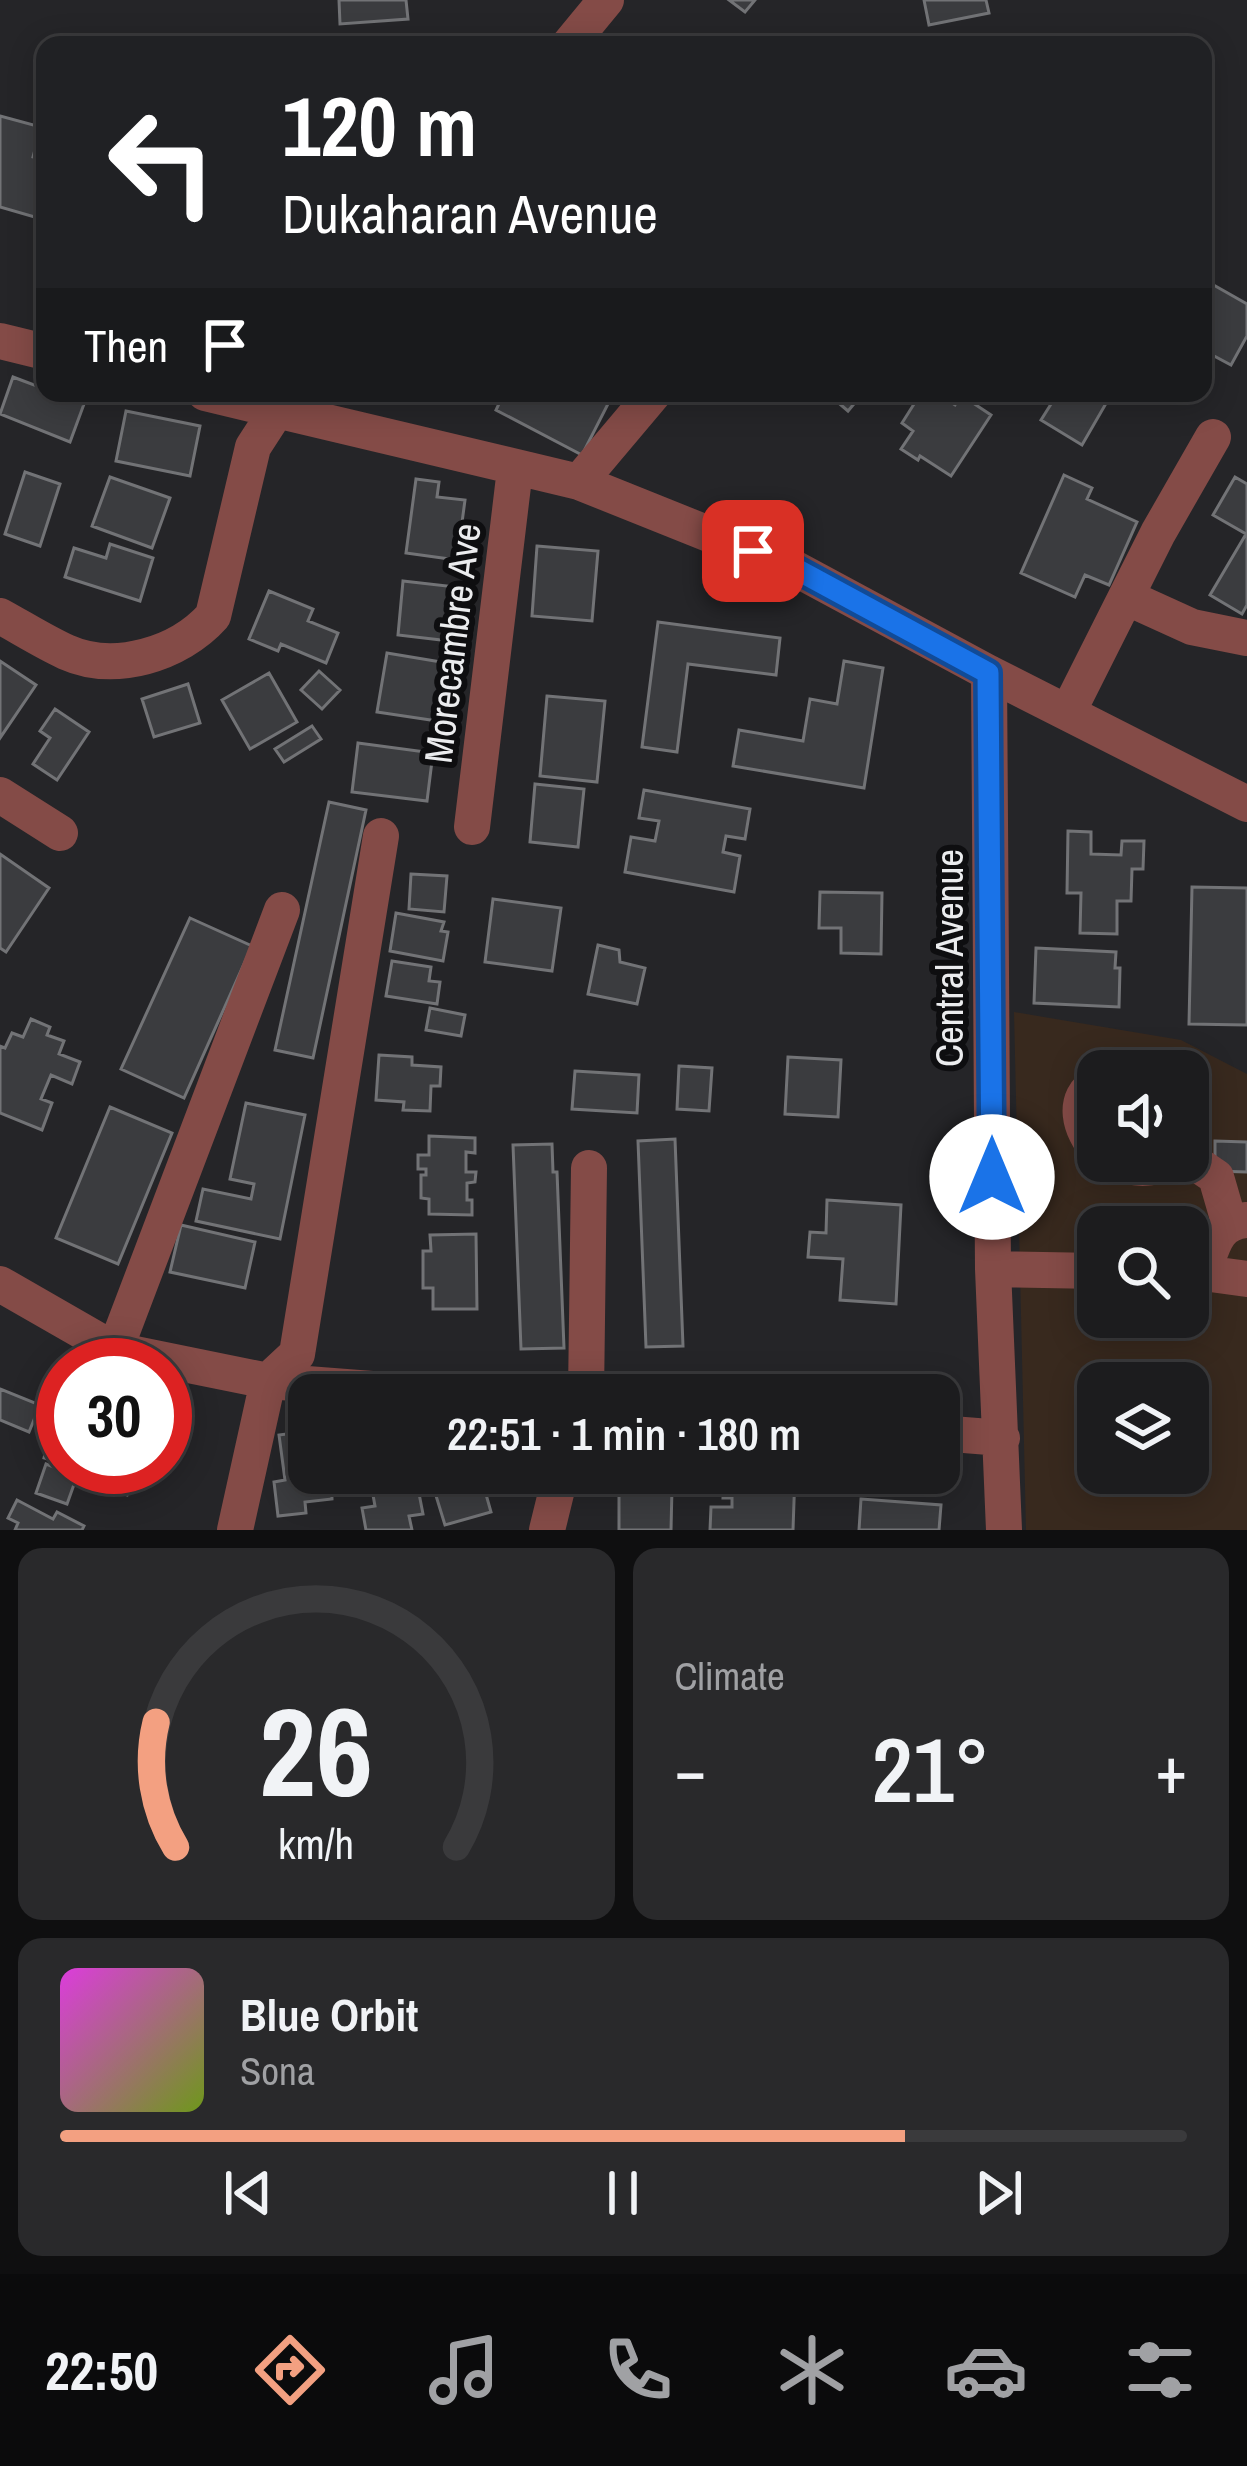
<!DOCTYPE html>
<html lang="en">
<head>
<meta charset="utf-8">
<style>
  :root { --surface:#1c1c1e; --page:#29292b; --text:#f1f3f6; --muted:#a0a1a4; --line:#3a3a3c; --accent:#f3a081 }
  body { margin:0; font-family:"Archivo Narrow",sans-serif; background:var(--page); color:var(--text); height:100vh; display:flex; flex-direction:column; font-size:45px; white-space:nowrap }
  * { box-sizing:border-box; margin:0 }
  p { font-size:39px; color:var(--muted) }
  .icon { flex:none; width:66px; height:66px; fill:none; stroke:currentColor; stroke-width:2; stroke-linecap:round; stroke-linejoin:round }
  .map { position:relative; height:1530px; overflow:hidden }
  .details { display:flex; flex-direction:column; gap:18px; padding:18px; background:#0f0f10; flex:1 }
  .details>* { flex:none }
  .guide { position:absolute; left:36px; top:36px; width:1176px; height:366px; border-radius:24px; box-shadow:0 6px 30px #0003,0 0 0 3px var(--line); background:#202124; color:#fff; overflow:hidden }
  .tools { position:absolute; left:1077px; top:1050px; display:grid; gap:24px }
  .tools a { display:grid; place-items:center; width:132px; height:132px; border-radius:24px; background:var(--surface); box-shadow:0 6px 30px #0003,0 0 0 3px var(--line); font-size:60px }
  .speed { position:absolute; left:36px; top:1338px; display:flex; gap:24px; font-size:60px; font-weight:700; text-align:center }
  .speed>* { display:grid; place-content:center; width:156px; height:156px; border-radius:50%; background:var(--surface); box-shadow:0 6px 30px #0003,0 0 0 3px var(--line); line-height:1 }
  .speed .limit { border:18px solid #d22; background:#fff; color:#111 }
  .pin { position:absolute; display:grid; place-items:center; width:102px; height:102px; color:#fff; margin:-51px; border-radius:24px; box-shadow:0 6px 18px #0006 }
  .me { position:absolute; width:132px; margin:-66px; rotate:0deg; stroke-linejoin:round; filter:drop-shadow(0 0 9px #0008) }
  .turn { display:flex; align-items:center; gap:42px; height:252px; padding:0 48px; font-size:54px }
  .turn .icon { width:156px; height:156px; stroke-width:2.5 }
  .turn b { display:block; font-size:84px; line-height:102px }
  .then { display:flex; align-items:center; height:114px; padding:0 48px; background:#0003; gap:24px; font-size:45px }
  .big { font-size:90px; font-weight:600; line-height:1.1 }
  .details .card { flex:1; display:flex; flex-direction:column; justify-content:center; gap:18px; min-width:0; padding:0 42px; border-radius:24px; background:var(--page) }
  .details .dial { align-items:center; gap:0 }
  .dial svg { height:312px; overflow:visible; fill:none; stroke:var(--line); stroke-width:7; stroke-linecap:round; text-anchor:middle }
  .dial text { fill:var(--text); stroke:none }
  .song { display:flex; align-items:center; gap:36px }
  .cover { width:144px; height:144px; border-radius:18px; background:linear-gradient(135deg,hsl(300 70% 55%),hsl(80 70% 35%)) }
  .played { height:12px; border-radius:6px; background:linear-gradient(90deg,var(--accent) 75%,var(--line) 75%) }
  .keys { display:flex; justify-content:space-around; direction:ltr }
  .heat { display:flex; justify-content:space-between; align-items:center; font-size:66px; direction:ltr }
  .details .tiles { flex:1; display:grid; gap:18px; grid-template-columns:1fr 1fr }
  .card:last-child { grid-column:span 2 }
  .trip { position:absolute; left:288px; top:1374px; width:672px; height:120px; border-radius:24px; background:var(--surface); box-shadow:0 6px 30px #0003,0 0 0 3px var(--line); font-weight:600; line-height:120px; text-align:center }
  .menu { display:flex; height:192px; justify-content:space-around; align-items:center; background:#0b0b0c; color:var(--muted) }
  .menu .icon { width:84px; height:84px }
  .menu .on { color:var(--accent) }
  .menu b { font-size:54px; color:var(--text) }
  .map>svg:first-child { display:block }
  .education { fill:#38291e; fill-rule:evenodd }
  .building { fill:#3b3c3f; stroke:#727376; stroke-width:3 }
  .lines { fill:none; stroke-linecap:round; stroke-linejoin:round }
  .minor { stroke:#844b47; stroke-width:36 }
  .route-casing { stroke:#114b97; stroke-width:30 }
  .route { stroke:#1a73e8; stroke-width:21 }
  .labels { text-anchor:middle; dominant-baseline:central; stroke-width:12; stroke-linejoin:round; paint-order:stroke }
  .street-label { font-size:39px; fill:#ebecee; stroke:#0e0e10 }
</style>
</head>
<body>
<div class="map">
<svg width="1247" height="1530" viewBox="0 0 1247 1530">
  <rect width="100%" height="100%" fill="#252528"/>
  <path class="education" d="M1014 1012 1181 1040 1247 1074V1530H1026ZM1098 1071H1188V1161H1098ZM1098 1227H1188V1317H1098ZM1098 1383H1188V1473H1098Z"/>
  <path class="building" d="M339 0H406L408 19 340 24Z
    M729 0H755L745 12Z
    M924 0H986L989 13 929 25Z
    M0 116 41 127 33 157 45 160V220L0 207Z
    M1203 279 1247 304V336L1231 365 1214 356 1209 363 1203 360Z
    M13 377 45 389V393L84 404 70 442 0 414Z
    M504 393H587L608 404 582 455 496 410Z
    M827 393H863L848 411Z
    M921 393H937L955 405 961 395 991 415 951 476 920 456 918 460 901 449 913 431 902 423Z
    M1058 393H1112L1082 445 1041 420Z
    M126 411 200 426 190 476 116 461Z
    M25 472 60 484 40 546 5 534Z
    M1064 475 1092 488 1087 499 1137 522 1109 585 1085 575 1075 597 1021 573Z
    M110 477 170 498 152 548 92 526Z
    M1235 477 1247 484V605L1242 614 1210 595 1246 534 1213 515Z
    M416 479 439 482 437 497 465 500 457 560 406 553Z
    M110 544 153 558 140 601 65 577 74 548 106 558Z
    M537 546 598 551 592 621 532 616Z
    M403 581 456 587 450 641 398 635Z
    M269 591 313 609 308 621 338 633 326 663 281 644 278 651 249 639Z
    M658 622 780 638 776 675 688 664 677 752 642 747Z
    M387 653 453 664 444 722 377 712Z
    M0 661 36 685 0 738Z
    M844 661 883 668 864 788 733 766 739 730 803 741 810 699 837 704Z
    M319 671 340 690 322 709 301 690Z
    M269 673 297 722 250 749 222 700Z
    M188 684 200 723 154 737 142 699Z
    M547 696 605 701 597 782 540 776Z
    M55 709 89 732 57 780 33 764 50 738 40 731Z
    M312 726 321 739 284 762 275 749Z
    M358 743 433 753 427 801 352 792Z
    M535 784 584 789 578 847 530 842Z
    M644 790 750 809 745 839 726 836 723 852 740 856 734 892 625 872 631 837 655 841 659 821 639 818Z
    M329 802 366 810 313 1058 275 1050Z
    M1068 831 1091 832V854L1121 855 1122 841H1144L1143 869H1132L1131 901H1117V934L1080 933 1081 893H1067Z
    M0 854 49 888 6 952 0 948Z
    M411 874 447 876 444 912 409 909Z
    M1192 887 1247 888V1025L1189 1024Z
    M820 892 882 893 881 954 841 953V928H819Z
    M493 899 561 908 552 971 485 962Z
    M396 913 444 922 441 931 448 932 443 961 390 951Z
    M190 918 252 946 184 1098 121 1069Z
    M598 945 619 950 620 962 645 968 637 1004 588 994Z
    M1036 948 1116 952 1115 968H1120L1119 1007 1034 1003Z
    M392 961 431 967 429 981 440 982 437 1004 386 996Z
    M430 1008 465 1015 461 1036 426 1030Z
    M31 1019 50 1027 47 1035 64 1041 59 1054 80 1062 72 1084 51 1075 41 1099 52 1103 42 1130 0 1113V1046L5 1048 12 1033 23 1037Z
    M379 1055 412 1057V1065L441 1067 440 1086H431L430 1111 403 1110 404 1102 376 1100Z
    M788 1057 841 1060 838 1117 785 1114Z
    M679 1066 712 1068 709 1111 677 1109Z
    M575 1071 639 1075 637 1113 572 1109Z
    M246 1103 305 1115 280 1239 196 1221 203 1189 251 1199 254 1184 230 1179Z
    M110 1107 172 1133 118 1264 56 1238Z
    M429 1136 475 1138V1153L466 1152V1172H476L475 1182 467 1183V1200H472V1215L429 1214V1199L421 1198V1175H426V1169H418V1155H429Z
    M675 1139 683 1346 646 1347 638 1141Z
    M1215 1141 1247 1142V1172L1215 1171Z
    M552 1144 553 1172H557L564 1348 521 1349 513 1145Z
    M827 1200 901 1205 896 1304 840 1300 843 1259 808 1257 810 1232 826 1233Z
    M181 1225 255 1242 245 1288 170 1272Z
    M476 1234 477 1309H433V1288H423V1251H431L430 1235Z
    M0 1389 40 1405 29 1432 0 1420Z
    M53 1423 63 1426V1463L44 1458Z
    M309 1431V1473H331L332 1499 305 1502 306 1513 278 1516 274 1482 285 1480 279 1435Z
    M46 1464 77 1476 67 1504 36 1493Z
    M78 1467H148L146 1476 133 1472 127 1495 104 1489 108 1474Z
    M369 1473H415L423 1514 409 1516 412 1530H366L362 1508 375 1506Z
    M429 1473H480L491 1512 445 1525Z
    M724 1473H795L793 1530H710L711 1507H732V1498H723Z
    M619 1488H672L671 1530H619Z
    M861 1499 941 1505 939 1530H859Z
    M17 1500 53 1519 57 1512 84 1526 82 1530H15L18 1523 8 1518Z"/>
  <g class="lines">
    <path class="minor" d="M569 45 606 0
      M0 341 45 352
      M205 393 579 482 796 569 989 673 1247 804
      M579 482 654 393
      M1126 597 1192 627 1247 638
      M0 616C22 628 44 642 66 652 115 674 179 654 213 616L253 447 286 396
      M989 673 993 1269 1004 1530
      M1068 712 1158 533 1213 437
      M0 795 60 833
      M472 827 515 469
      M1098 1083C1070 1097 1080 1131 1098 1150
      M1116 1161C1138 1173 1156 1167 1179 1161
      M1180 1161 1194 1162 1216 1177 1229 1222
      M993 1269 1098 1271
      M1188 1273H1203C1213 1246 1215 1223 1247 1220
      M1203 1273 1247 1279
      M0 1284 115 1350 268 1381 450 1395
      M115 1350 282 910
      M586 1395 589 1168
      M939 1433 1002 1438
      M235 1530 268 1381 297 1354 381 836
      M547 1530 561 1473"/>
  </g>
  <g class="lines">
    <defs>
      <path id="route" d="M753 551 796 569 988 673 992 1177"/>
    </defs>
    <use href="#route" class="route-casing"/>
    <use href="#route" class="route"/>
  </g>
  <g class="labels">
    <g class="street-label">
      <text transform="translate(452 643) rotate(-83)">Morecambre Ave</text>
      <text transform="translate(949 958) rotate(-90)">Central Avenue</text>
    </g>
  </g>
</svg>
<div class="tools">
<a><svg class="icon" aria-label="sound" viewBox="0 0 24 24"><path d="M4 9h4l5-4v14l-5-4H4zM17 9q2 3 0 6"/></svg></a>
<a><svg class="icon" aria-label="search" viewBox="0 0 24 24"><circle cx="10" cy="10" r="6"/><path d="M15 15l6 6"/></svg></a>
<a><svg class="icon" aria-label="layers" viewBox="0 0 24 24"><path d="M12 4l9 5-9 5-9-5zM3 14l9 5 9-5"/></svg></a>
</div>
<div class="speed"><div class="limit">30</div></div>
<div class="pin" style="left:753px;top:551px;background:#d93025"><svg class="icon" aria-label="arrive" viewBox="0 0 24 24"><path d="M6 21V4h12l-3 4 3 4H6"/></svg></div>
<svg class="me" style="left:992px;top:1177px" viewBox="-20 -20 40 40"><circle r="19" fill="#fff"/><path d="M0-13L10 11 0 6-10 11z" fill="#1a73e8"/></svg>
<div class="trip">22:51 · 1 min · 180 m</div>
<div class="guide">
<div class="turn"><svg class="icon" aria-label="left" viewBox="0 0 24 24"><path d="M17 20v-9H6M10 6l-5 5 5 5"/></svg><div><b>120 m</b>Dukaharan Avenue</div></div>
<div class="then">Then<svg class="icon" aria-label="arrive" viewBox="0 0 24 24"><path d="M6 21V4h12l-3 4 3 4H6"/></svg></div>
</div>
</div>
<section class="details">
<div class="tiles">
<div class="card dial"><svg viewBox="0 0 100 80">
<path d="M14 69A42 42 0 1 1 86 69"/>
<path d="M14 69A42 42 0 0 1 9 37" stroke="#f3a081"/>
<text x="50" y="56" font-size="32" font-weight="700">26</text>
<text x="50" y="72" font-size="11">km/h</text>
</svg></div>
<div class="card"><p>Climate</p>
<div class="heat"><a>−</a><b class="big">21°</b><a>+</a></div>
</div>
<div class="card">
<div class="song"><i class="cover"></i><div><b>Blue Orbit</b><p>Sona</p></div></div>
<div class="played"></div>
<div class="keys"><svg class="icon" aria-label="previous" viewBox="0 0 24 24"><path d="M18 5L8 12l10 7zM5 5v14"/></svg><svg class="icon" aria-label="pause" viewBox="0 0 24 24"><path d="M8 5v14M16 5v14"/></svg><svg class="icon" aria-label="next" viewBox="0 0 24 24"><path d="M6 5l10 7-10 7zM19 5v14"/></svg></div>
</div>
</div>
</section>
<nav class="menu">
<b>22:50</b>
<svg class="icon on" aria-label="directions" viewBox="0 0 24 24"><path d="M12 3l9 9-9 9-9-9zM9 14v-3h6M13 9l2 2-2 2"/></svg>
<svg class="icon" aria-label="music" viewBox="0 0 24 24"><path d="M9 18V5l10-2v13"/><circle cx="6" cy="18" r="3"/><circle cx="16" cy="16" r="3"/></svg>
<svg class="icon" aria-label="phone" viewBox="0 0 24 24"><path d="M5 4h4l2 5-3 2q2 4 5 5l2-3 5 2v4C11 20 4 13 5 4z"/></svg>
<svg class="icon" aria-label="climate" viewBox="0 0 24 24"><path d="M12 3v18M4 7l16 10M4 17L20 7"/></svg>
<svg class="icon" aria-label="car" viewBox="0 0 24 24"><path d="M5 17H2v-5l4-1 3-4h7l3 4 3 1v5h-3M9 17h6M6 11h13"/><circle cx="7" cy="17" r="2"/><circle cx="17" cy="17" r="2"/></svg>
<svg class="icon" aria-label="filters" viewBox="0 0 24 24"><path d="M4 7h16M4 17h16"/><circle cx="9" cy="7" r="2"/><circle cx="15" cy="17" r="2"/></svg>
</nav>
</body>
</html>
